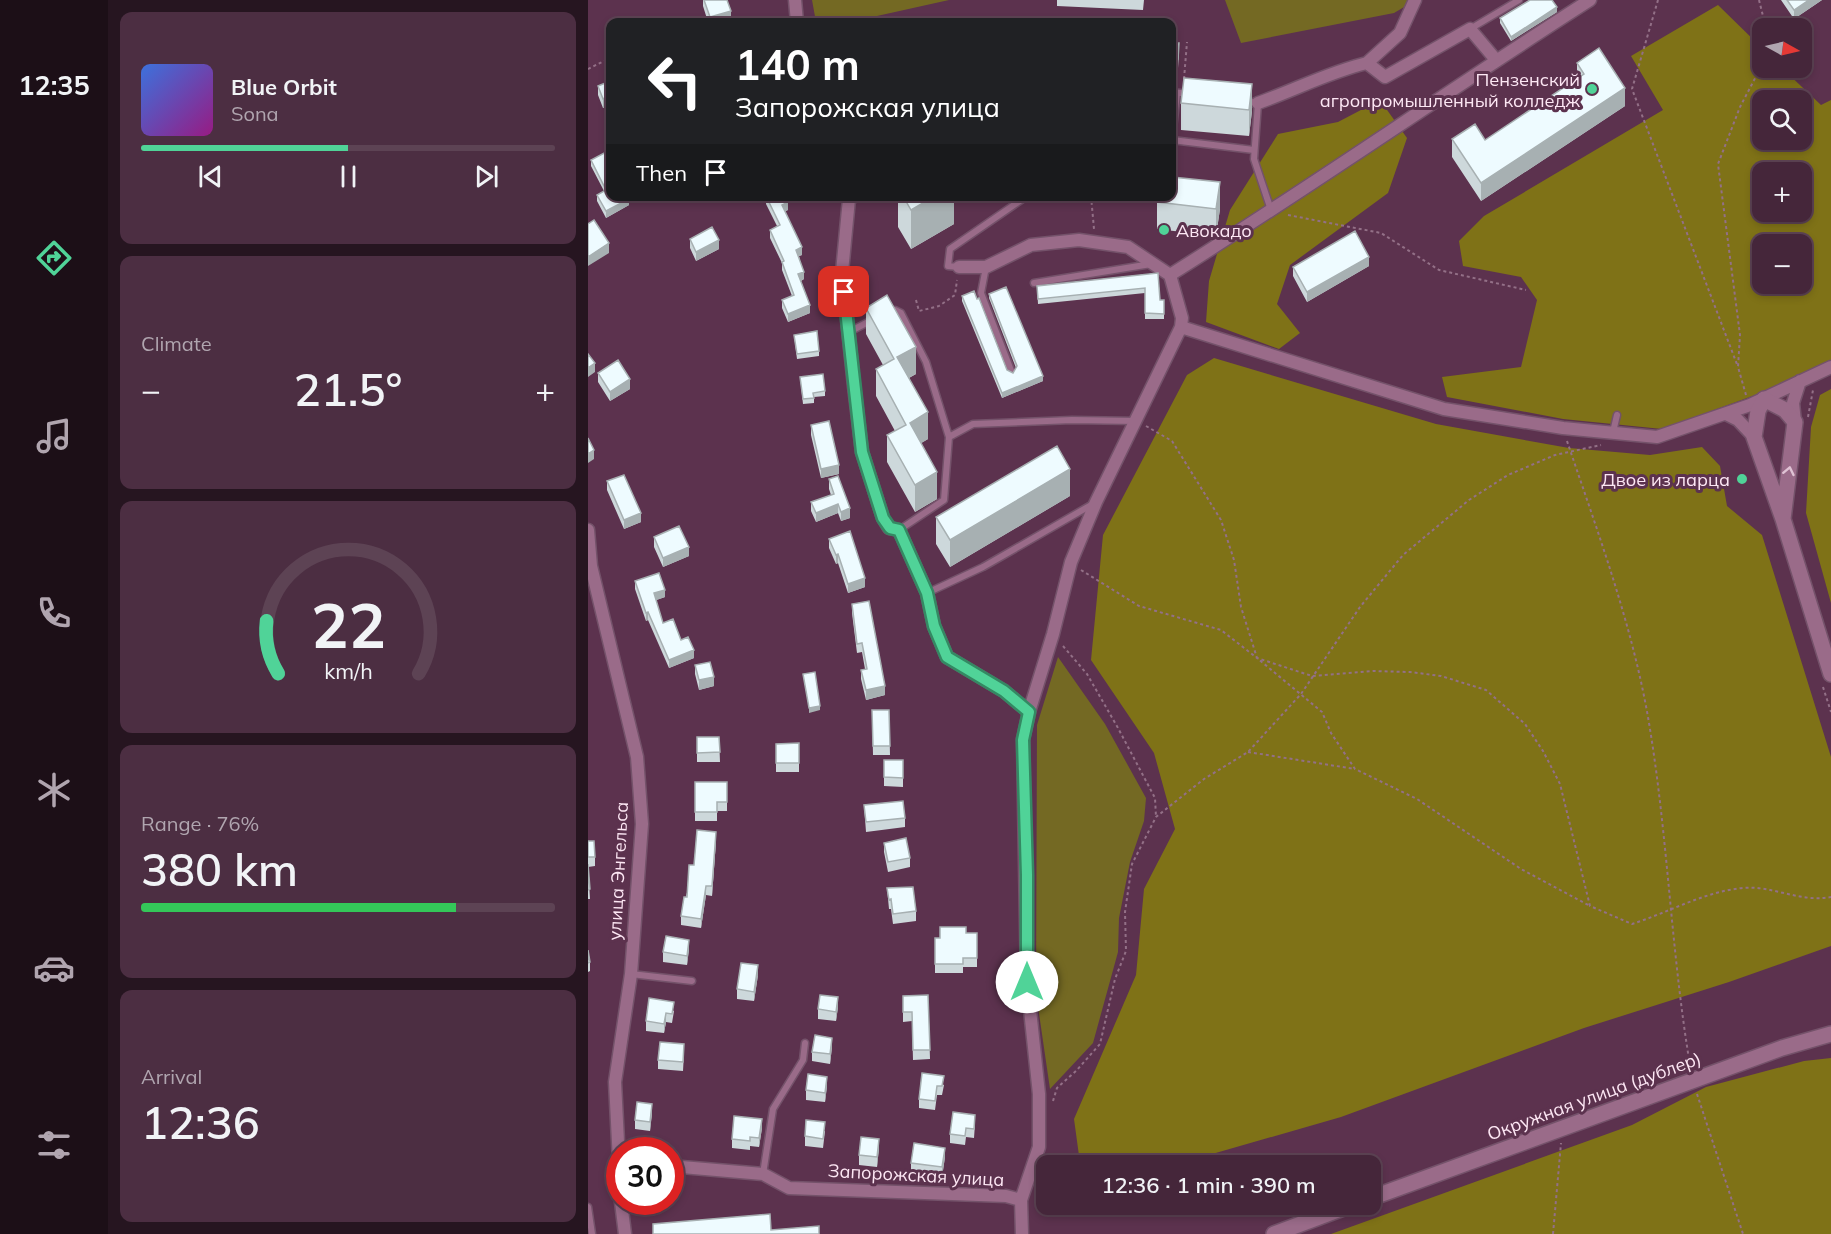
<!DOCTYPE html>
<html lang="en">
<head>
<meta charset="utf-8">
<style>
  :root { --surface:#45263a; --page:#4c2e42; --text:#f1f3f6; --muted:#b0a5af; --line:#5d4354; --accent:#50d398 }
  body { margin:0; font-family:Mulish,sans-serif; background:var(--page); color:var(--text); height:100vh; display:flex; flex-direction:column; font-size:22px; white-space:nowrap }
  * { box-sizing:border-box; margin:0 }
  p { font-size:20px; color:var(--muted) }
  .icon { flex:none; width:33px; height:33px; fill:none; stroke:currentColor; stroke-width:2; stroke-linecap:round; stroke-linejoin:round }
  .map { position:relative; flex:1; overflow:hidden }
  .side { display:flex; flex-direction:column; gap:12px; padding:12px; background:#261520; width:480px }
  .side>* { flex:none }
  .banner { position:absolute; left:18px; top:18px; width:570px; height:183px; border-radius:12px; box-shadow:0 3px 9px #0003,0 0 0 2px var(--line); background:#202124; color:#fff; overflow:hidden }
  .needle { width:39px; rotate:98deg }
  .fabs { position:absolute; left:1164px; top:18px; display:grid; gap:12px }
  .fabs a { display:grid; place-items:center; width:60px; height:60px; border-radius:12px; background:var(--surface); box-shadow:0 3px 9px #0003,0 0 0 2px var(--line); font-size:30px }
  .speed { position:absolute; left:18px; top:1137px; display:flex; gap:12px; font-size:30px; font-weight:700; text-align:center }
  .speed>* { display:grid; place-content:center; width:78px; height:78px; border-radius:50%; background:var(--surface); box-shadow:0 3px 9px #0003,0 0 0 2px var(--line); line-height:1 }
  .speed .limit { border:9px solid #d22; background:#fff; color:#111 }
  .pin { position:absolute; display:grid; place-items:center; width:51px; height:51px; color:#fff; margin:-26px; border-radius:12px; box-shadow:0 3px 9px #0006 }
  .me { position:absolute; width:66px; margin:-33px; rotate:0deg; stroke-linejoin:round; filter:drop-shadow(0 0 4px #0008) }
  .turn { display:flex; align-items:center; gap:21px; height:126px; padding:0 30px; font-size:27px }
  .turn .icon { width:78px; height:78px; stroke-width:2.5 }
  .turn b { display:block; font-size:42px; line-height:51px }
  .then { display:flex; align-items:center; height:57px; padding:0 30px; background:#0003; gap:12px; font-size:22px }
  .big { font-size:45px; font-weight:600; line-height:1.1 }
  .side .card { flex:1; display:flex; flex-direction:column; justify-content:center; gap:9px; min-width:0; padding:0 21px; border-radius:12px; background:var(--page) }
  .side .dial { align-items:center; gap:0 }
  .dial svg { height:156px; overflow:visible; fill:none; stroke:var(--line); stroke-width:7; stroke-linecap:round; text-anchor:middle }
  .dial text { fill:var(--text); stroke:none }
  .song { display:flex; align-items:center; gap:18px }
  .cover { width:72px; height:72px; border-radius:9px; background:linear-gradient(135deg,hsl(220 70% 55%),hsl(310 70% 35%)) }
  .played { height:6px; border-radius:3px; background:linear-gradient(90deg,var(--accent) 50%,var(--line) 50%) }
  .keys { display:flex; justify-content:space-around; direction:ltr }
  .heat { display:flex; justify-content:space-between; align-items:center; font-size:33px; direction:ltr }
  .charge { height:9px; border-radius:4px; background:linear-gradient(90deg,#34c759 76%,var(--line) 0) }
  .trip { position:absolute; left:448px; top:1155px; width:345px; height:60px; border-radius:12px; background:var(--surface); box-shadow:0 3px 9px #0003,0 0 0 2px var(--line); font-weight:600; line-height:60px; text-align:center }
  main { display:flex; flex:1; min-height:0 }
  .tabs { display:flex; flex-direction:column; width:108px; justify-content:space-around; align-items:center; background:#1c0f17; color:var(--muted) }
  .tabs .icon { width:42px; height:42px }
  .tabs .selected { color:var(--accent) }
  .tabs b { font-size:27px; color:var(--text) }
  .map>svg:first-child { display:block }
  .green { fill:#746923 }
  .forest { fill:#7f7217; fill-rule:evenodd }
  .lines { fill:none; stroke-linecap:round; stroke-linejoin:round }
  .service-casing { stroke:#74526a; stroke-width:9 }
  .minor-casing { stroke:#74526a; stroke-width:15 }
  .tertiary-casing { stroke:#74526a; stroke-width:18 }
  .path { stroke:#937087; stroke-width:2; stroke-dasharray:3 3; stroke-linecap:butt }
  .service { stroke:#9a6b89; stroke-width:6 }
  .minor { stroke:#9a6b89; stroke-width:12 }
  .tertiary { stroke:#9a6b89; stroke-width:15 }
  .wall { fill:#cdd8db }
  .shaded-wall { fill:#a7b0b2 }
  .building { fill:#eefbff; stroke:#a7b0b2; stroke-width:1.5 }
  .oneway { stroke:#dfc2d4 }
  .route-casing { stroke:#348963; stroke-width:15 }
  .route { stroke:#50d398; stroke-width:10 }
  .poi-dot { fill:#50d398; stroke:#5c324e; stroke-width:2 }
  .labels { text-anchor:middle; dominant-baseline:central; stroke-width:6; stroke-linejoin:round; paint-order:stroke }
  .poi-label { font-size:18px; fill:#fde7f4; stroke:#5c324e; text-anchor:end }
  .street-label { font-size:18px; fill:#fde7f4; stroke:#5c324e }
</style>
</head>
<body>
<main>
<nav class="tabs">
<b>12:35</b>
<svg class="icon selected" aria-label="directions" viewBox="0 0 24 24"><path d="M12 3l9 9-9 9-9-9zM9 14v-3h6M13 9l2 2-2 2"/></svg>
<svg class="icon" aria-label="music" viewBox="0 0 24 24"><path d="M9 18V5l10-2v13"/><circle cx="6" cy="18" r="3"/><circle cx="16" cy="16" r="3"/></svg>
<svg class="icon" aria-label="phone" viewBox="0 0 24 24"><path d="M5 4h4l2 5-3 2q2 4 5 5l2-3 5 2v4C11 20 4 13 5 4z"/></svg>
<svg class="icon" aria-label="climate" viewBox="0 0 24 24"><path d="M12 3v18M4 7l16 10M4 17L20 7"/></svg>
<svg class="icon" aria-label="car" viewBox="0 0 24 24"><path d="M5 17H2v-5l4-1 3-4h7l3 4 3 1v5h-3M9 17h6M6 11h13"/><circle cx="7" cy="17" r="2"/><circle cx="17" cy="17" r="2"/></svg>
<svg class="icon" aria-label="filters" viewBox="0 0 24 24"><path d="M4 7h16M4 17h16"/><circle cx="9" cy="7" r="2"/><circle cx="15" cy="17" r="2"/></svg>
</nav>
<section class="side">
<div class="card">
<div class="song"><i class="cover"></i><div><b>Blue Orbit</b><p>Sona</p></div></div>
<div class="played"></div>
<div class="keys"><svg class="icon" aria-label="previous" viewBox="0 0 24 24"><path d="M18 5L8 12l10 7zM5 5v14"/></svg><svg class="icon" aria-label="pause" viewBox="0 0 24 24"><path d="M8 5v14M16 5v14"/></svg><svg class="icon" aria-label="next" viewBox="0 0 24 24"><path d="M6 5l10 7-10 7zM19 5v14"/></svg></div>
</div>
<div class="card"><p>Climate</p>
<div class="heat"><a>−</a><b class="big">21.5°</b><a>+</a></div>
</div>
<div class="card dial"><svg viewBox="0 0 100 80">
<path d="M14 69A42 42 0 1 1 86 69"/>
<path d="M14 69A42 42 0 0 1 8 42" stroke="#50d398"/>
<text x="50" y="56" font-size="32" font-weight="700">22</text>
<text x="50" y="72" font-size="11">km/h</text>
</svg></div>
<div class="card"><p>Range · 76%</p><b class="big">380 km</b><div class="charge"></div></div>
<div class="card"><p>Arrival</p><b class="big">12:36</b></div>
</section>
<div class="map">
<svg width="1243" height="1234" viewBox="0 0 1243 1234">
  <rect width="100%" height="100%" fill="#5c324e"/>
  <path class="green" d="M224 0H361L262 22H228Z
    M637 0H828L806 13 653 43Z
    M470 657 517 724 558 798 556 821 542 862 531 918 530 952 505 1043 462 1089 448 993 449 725Z"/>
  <path class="forest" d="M1130 5 1174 48V68H1194L1233 105 1243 100V362L1203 382 1074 429 975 419 859 397 854 377 933 367 949 300 933 277 875 266 871 241 896 216 1075 110 1043 56ZM1174 100H1214V140H1174ZM1174 172H1214V212H1174ZM1174 244H1214V284H1174Z
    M792 100 819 138 800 193 702 265 689 304 712 333 691 349 618 322 621 281 642 210 690 134 750 122Z
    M626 358 848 424 981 448 1062 455 1114 447 1132 466 1139 506 1174 535 1243 757V946L1141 982 996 1028 753 1117 586 1165 492 1163 486 1119 548 975 556 889 587 829 566 753 503 660 515 535 599 375Z
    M1243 389V603L1218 513 1223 427 1232 395Z
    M1243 1058V1234H743L1044 1125 1118 1087 1216 1061Z"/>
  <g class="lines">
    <defs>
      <path id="service" d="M882 29 931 0
        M584 92 601 94
        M656 101 670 103 666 159 683 210
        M584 137 589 93
        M584 140 666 150
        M371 267 360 266 362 249 439 196
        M398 267 393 293 424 373
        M446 283 563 264
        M301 312 307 310 313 313 338 362 361 437 356 500 311 530
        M261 332 284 320
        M1025 432 1029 415
        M361 437 385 424 484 420 549 421
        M339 593 395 567 505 504
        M43 974 104 981
        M175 1174 185 1109 215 1060 217 1043
        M0 1207 4 1234"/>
      <path id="minor" d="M207 0 209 22
        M779 63 812 33 827 0
        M670 103C707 90 741 72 779 63L797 77 882 29 908 60
        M266 196 261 199 254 272 266 386 274 452 295 518 301 528 311 530 339 593 346 626 359 657 416 691 441 712 435 739 439 982 451 1094V1147L433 1200 434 1234
        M371 267H398L443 245 491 240 540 247 582 275 594 318 593 327 856 409 975 428 1069 437 1162 405 1243 367
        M582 275C724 186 861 90 1002 0
        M1138 414 1150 420 1166 437
        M1207 422 1205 403 1212 381
        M0 530 3 566 49 757 54 824 43 974 27 1082 32 1182
        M441 712 465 634 483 562 508 502 593 327
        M82 1166 175 1174 201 1188 418 1196 433 1200
        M33 1202 37 1234"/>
      <path id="tertiary" d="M1195 519 1207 422 1197 410 1176 399 1170 411 1166 437 1195 519 1243 674
        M783 1198 1194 1048 1243 1034
        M686 1234 766 1204"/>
    </defs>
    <use href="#service" class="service-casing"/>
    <use href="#minor" class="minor-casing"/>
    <use href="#tertiary" class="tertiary-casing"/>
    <path class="path" d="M1070 0 1044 89 1150 367
      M1171 0 1178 28
      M0 69 22 58
      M596 79 599 42
      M503 196 506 229
      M700 215 793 233 851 270 938 290
      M328 300 331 311 351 306 367 295 369 280
      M1158 395 1150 367 1152 335 1130 164 1152 107 1174 65
      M1220 417 1225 390
      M558 426 584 441 633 520 646 560 653 607 669 658 734 712 743 733 767 769 829 799 933 869 1002 906
      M979 441C1010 533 1045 627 1061 723 1080 837 1083 952 1102 1065
      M493 570 551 606 633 630 669 658 724 676 785 671 822 672 853 676 898 690 937 724 955 751 972 784 1002 906 1044 924C1079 913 1118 891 1155 888 1184 885 1212 903 1243 897
      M475 646 499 674 530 728 567 798 568 817
      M1235 687 1243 712
      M660 752 767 769
      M1109 1094 1155 1234
      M465 1101 469 1088 488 1071 512 1044 527 979 538 951 537 912 544 864 568 817 616 779 660 752 713 694 772 607 815 555 881 500 920 475 967 455 1013 445
      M965 1234 973 1143"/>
    <use href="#service" class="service"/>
    <use href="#minor" class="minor"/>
    <use href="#tertiary" class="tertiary"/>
  </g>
  <path class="wall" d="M115 0H139L143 20 135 22H120L115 6Z
    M469 0H556L555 10 469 6Z
    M1193 0H1234L1206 19Z
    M969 12 923 41 912 23V18Z
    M584 43 591 53 590 68 584 67Z
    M989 63 1037 106 893 201 864 157V139L897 140 989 79Z
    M596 78 664 111 661 136 593 130V103Z
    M22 81V105L15 108 10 95V86Z
    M3 160 22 196 41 205 18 218 9 201V195L16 191 3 166Z
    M178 196 200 210 197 211 214 255 211 256 216 279 213 281 222 313 200 322 194 308V300L204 296 194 270V263L182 238V230L189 226 178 204Z
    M310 196H374L366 201V224L323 249 310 227Z
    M569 202 632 209 628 236 569 229Z
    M102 239 131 249 108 261 102 248Z
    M781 266 719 302 705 276V267Z
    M570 273 572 300H576V319H557V293L450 304 449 286Z
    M401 294 455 381 414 398 374 301V296L419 370 425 373 428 368 401 298Z
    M278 308 328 374 321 378 340 439 333 443 349 499 327 512 299 462V435L307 431 288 396V369L295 365 278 334Z
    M206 335 231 351V356L209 359Z
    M10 373 42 389 22 401 10 382Z
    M212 377 237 391V396L226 397V403L215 404Z
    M223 425 251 474 233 478 223 435Z
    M241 479 262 518 253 521 250 513 228 522 223 511V502L243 495 241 489Z
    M19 481 53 522 36 529 19 490Z
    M482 496 362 567 348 544V517Z
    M66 537 101 556 75 567 66 547Z
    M241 539 277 587 260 593 250 563 248 564 241 548Z
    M47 581 77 597 68 600 75 623 93 640 106 658 81 668 60 620 58 621 47 589Z
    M264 604 297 695 278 700 273 679V670L277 669 274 652 269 653 264 613Z
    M107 665 126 686 111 690 107 674Z
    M284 710H301L302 755H285Z
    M109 737H131L132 762H109Z
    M211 743V772H188V744Z
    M296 760H315V787L296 786Z
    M107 782H139V811H129V821H107Z
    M276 805 317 818V827L278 832Z
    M0 841 7 857V866L0 867 2 899H0Z
    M128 841 124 896 118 895 113 928 93 925V916L106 865Z
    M296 843 322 858V867L300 872 296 852Z
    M299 888 328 911V921L305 924 303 909H301Z
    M378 933H389V967H375V973H347V938H352Z
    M101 949 99 965 75 962V952Z
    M0 950 2 962V971L0 972Z
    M170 975 166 1001 149 999V989Z
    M340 995 342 1059 325 1060 324 1021 315 1022V996Z
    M61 998 86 1011 84 1023 78 1022 76 1033 58 1031V1021Z
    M250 1007 248 1021 230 1019V1009Z
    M244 1047 242 1064 224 1061V1052Z
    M96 1053 95 1071 70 1069V1060Z
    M334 1073 356 1085 354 1095H349L347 1110 331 1108V1099Z
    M239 1086 237 1102 218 1100V1090Z
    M64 1113 62 1131 47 1129V1120Z
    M387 1124 386 1138 378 1137 377 1145 362 1143V1134Z
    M174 1128 171 1147 162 1146V1150L144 1148V1139Z
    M237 1131 235 1148 217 1146V1136Z
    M291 1148 289 1167 271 1165V1155Z
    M357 1157 354 1177 323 1172V1163Z"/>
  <path class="shaded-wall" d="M1221 0H1234L1206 19V10Z
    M969 7V12L923 41V37Z
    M143 11V20L135 22H122V17Z
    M664 84V111L661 136V110Z
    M1037 88V106L893 201V183Z
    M22 95V105L15 108V99Z
    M632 182V209L628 236V209Z
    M347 196H374L366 201V224L323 249V210Z
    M41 199V205L18 218V211Z
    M200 202V210L194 213V205Z
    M131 240V249L108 261V252Z
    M21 243V253L0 266V257Z
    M214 247V255L208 257V250Z
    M781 257V266L719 302V292Z
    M216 272V279L210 282V274Z
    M222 305V313L200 322V314Z
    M328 347V374L309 384V357Z
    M7 363V372L0 377V368Z
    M455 376V381L414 398V393Z
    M42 379V389L22 401V392Z
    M340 412V439L322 450V423Z
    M6 450V459L0 463V454Z
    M251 465V474L233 478V469Z
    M482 469V496L362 567V540Z
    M349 472V499L327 512V485Z
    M250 504V513L228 522V513Z
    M262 508V518L253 521V512Z
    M53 513V522L36 529V520Z
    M101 547V556L75 567V558Z
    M250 554V563L248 564V555Z
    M277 578V587L260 593V584Z
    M77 590V597L66 601V593Z
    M60 612V620L58 621V613Z
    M106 650V658L81 668V660Z
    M126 677V686L111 690V680Z
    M297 686V695L278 700V690Z
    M232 706V710L221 713V708Z
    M128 832V841L124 896V886Z
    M118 886V895L113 928V919Z
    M101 940V949L99 965V956Z
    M170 965V975L166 1001V992Z
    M250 997V1007L248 1021V1012Z
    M78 1013V1022L76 1033V1024Z
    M244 1038V1047L242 1064V1054Z
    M239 1077V1086L237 1102V1093Z
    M64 1104V1113L62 1131V1122Z
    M174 1119V1128L171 1147V1138Z
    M291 1139V1148L289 1167V1157Z
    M357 1148V1157L354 1177V1167Z"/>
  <path class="building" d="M116 0H139L143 11 122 17Z
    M942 0H964L969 7 923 37 912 18Z
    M1199 0H1221L1206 10Z
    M584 43H591L590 59 584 58Z
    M1011 48 1037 88 893 183 864 139 887 124 897 140 996 74 989 63Z
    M596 78 664 84 661 110 593 103Z
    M22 81V95L15 99 10 86Z
    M20 151 22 155V196H40L41 199 18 211 9 195 18 190 3 160Z
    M584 177 632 182 628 209 569 202 570 196H584Z
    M178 196H197L200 202 194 205 214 247 208 250 216 272 210 274 222 305 200 314 194 300 206 295 194 262 196 261 182 230 192 225Z
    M315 196H347L323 210Z
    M6 220 21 243 0 257V224Z
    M124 227 131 240 108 252 102 239Z
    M767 231 781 257 719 292 705 267Z
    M570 273 572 300H576V314L557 313V288L450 299 449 286Z
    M418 287 455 376 414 393 374 296 386 291 389 299 391 298 419 370 425 373 429 366 401 294Z
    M299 295 328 347 309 357 340 412 322 423 349 472 327 485 299 435 318 425 288 369 306 359 278 308Z
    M229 331 231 351 209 354 206 335Z
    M0 354 7 363 0 368Z
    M30 360 42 379 22 392 10 373Z
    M235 374 237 391 225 393 226 398 215 399 212 377Z
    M241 421 251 465 233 469 223 425Z
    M0 438 6 450 0 454Z
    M469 446 482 469 362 540 348 517Z
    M36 475 53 513 36 520 19 481Z
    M250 476 262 508 253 512 250 504 228 513 223 502 246 494 241 479Z
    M91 526 101 547 75 558 66 537Z
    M262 531 277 578 260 584 250 554 248 555 241 539Z
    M71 573 77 590 66 593 75 623 85 619 93 640 100 637 106 650 81 660 60 612 58 613 47 581Z
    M281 601 297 686 278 690 273 670 279 669 274 643 269 644 264 604Z
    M122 662 126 677 111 680 107 665Z
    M227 672 232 706 221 708 215 674Z
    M284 710H301L302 746H285Z
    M109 737H131L132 752 109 753Z
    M211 743V763H188V744Z
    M296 760H315V778L296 777Z
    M107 782H139V802H129V812H107Z
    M315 801 317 818 278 822 276 805Z
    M109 830 128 832 124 886H118L113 919 93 916 96 897H99L101 865H106Z
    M318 838 322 858 300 862 296 843Z
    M0 841H6L7 857H0Z
    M0 864 2 889 0 890Z
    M325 887 328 911 305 914 303 899 301 900 299 888Z
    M352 927H378V933H389V958H375V964H347V938H352Z
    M78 936 101 940 99 956 75 952Z
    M0 950 2 962 0 963Z
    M153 963 170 965 166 992 149 989Z
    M232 995 250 997 248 1012 230 1009Z
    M340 995 342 1050H325L324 1012H315V996Z
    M61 998 86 1002 84 1014 78 1013 76 1024 58 1021Z
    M227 1035 244 1038 242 1054 224 1052Z
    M72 1042 96 1044 95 1062 70 1060Z
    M334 1073 356 1076 354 1086H349L347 1101 331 1099Z
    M220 1074 239 1077 237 1093 218 1090Z
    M49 1102 64 1104 62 1122 47 1120Z
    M365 1112 387 1115 386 1129 378 1128 377 1136 362 1134Z
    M146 1116 174 1119 171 1138 162 1137V1141L144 1139Z
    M218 1120 237 1122 235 1139 217 1136Z
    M273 1137 291 1139 289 1157 271 1155Z
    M326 1143 357 1148 354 1167 323 1163Z
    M182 1214 183 1230 231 1226V1234H65V1224Z"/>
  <defs><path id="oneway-chevron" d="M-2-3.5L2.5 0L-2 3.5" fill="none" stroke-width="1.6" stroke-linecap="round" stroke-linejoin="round" transform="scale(1.5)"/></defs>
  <use class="oneway" href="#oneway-chevron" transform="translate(1201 471) rotate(-78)"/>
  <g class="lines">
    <defs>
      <path id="route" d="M256 292 274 452 295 518 302 528 311 530 339 593 346 626 359 657 416 691 441 712 435 740 439 875V982"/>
    </defs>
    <use href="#route" class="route-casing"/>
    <use href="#route" class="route"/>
  </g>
  <g class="poi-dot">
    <circle cx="1004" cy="89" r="6"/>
    <circle cx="576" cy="230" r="6"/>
    <circle cx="1154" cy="479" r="6"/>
  </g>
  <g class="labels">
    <g class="poi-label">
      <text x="992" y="79">Пензенский<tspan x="992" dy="21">агропромышленный колледж</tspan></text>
      <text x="588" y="230" text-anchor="start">Авокадо</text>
      <text x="1142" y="479">Двое из ларца</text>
    </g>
    <g class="street-label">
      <text transform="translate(30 871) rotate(-87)">улица Энгельса</text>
      <text transform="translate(1006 1096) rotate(-20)">Окружная улица (дублер)</text>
      <text transform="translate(328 1175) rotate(3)">Запорожская улица</text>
    </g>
  </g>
</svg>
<div class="fabs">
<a><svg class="needle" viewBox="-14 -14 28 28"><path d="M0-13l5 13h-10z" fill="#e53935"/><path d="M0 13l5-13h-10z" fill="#b0a5af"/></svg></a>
<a><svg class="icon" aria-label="search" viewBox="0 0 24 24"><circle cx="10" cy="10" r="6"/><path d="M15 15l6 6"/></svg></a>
<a>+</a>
<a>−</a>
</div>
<div class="speed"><div class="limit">30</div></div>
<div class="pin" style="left:256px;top:292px;background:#d93025"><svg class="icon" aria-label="arrive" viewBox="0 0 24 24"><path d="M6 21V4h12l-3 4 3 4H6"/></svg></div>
<svg class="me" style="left:439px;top:982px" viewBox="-20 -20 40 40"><circle r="19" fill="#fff"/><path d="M0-13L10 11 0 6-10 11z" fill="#50d398"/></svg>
<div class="trip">12:36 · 1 min · 390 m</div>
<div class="banner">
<div class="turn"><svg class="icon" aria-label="left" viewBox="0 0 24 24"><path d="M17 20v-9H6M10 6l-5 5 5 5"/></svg><div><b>140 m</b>Запорожская улица</div></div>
<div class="then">Then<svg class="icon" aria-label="arrive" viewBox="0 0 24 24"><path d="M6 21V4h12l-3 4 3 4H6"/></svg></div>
</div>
</div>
</main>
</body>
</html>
